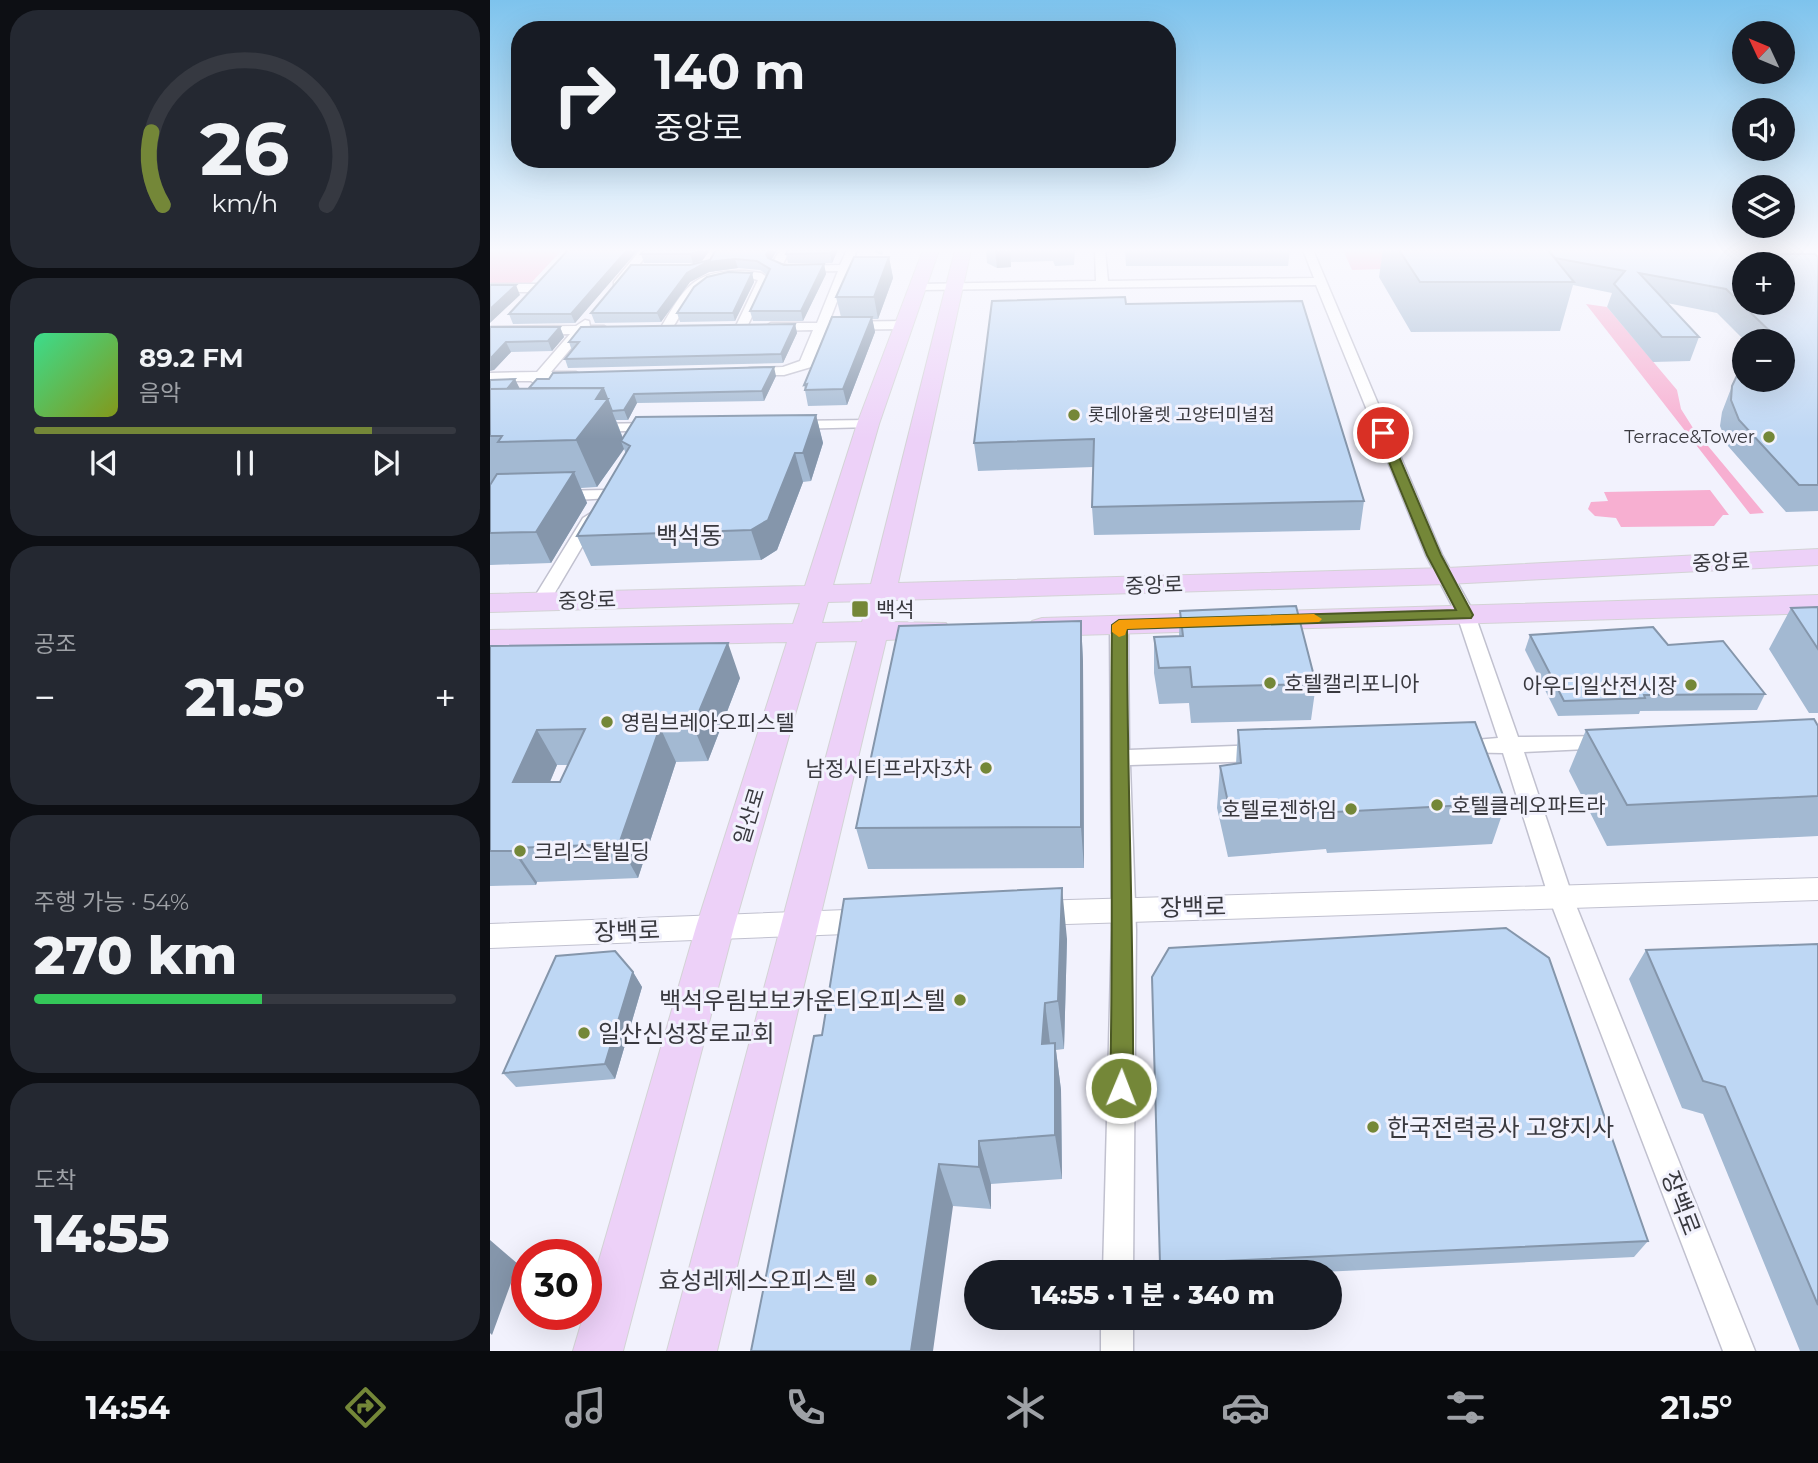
<!DOCTYPE html>
<html lang="ko">
<head>
<meta charset="utf-8">
<style>
  :root { --surface:#171b24; --page:#242831; --text:#f1f3f6; --muted:#9ea1a6; --line:#363941; --accent:#748738 }
  body { margin:0; font-family:Montserrat,"Noto Sans KR",sans-serif; background:var(--page); color:var(--text); height:100vh; display:flex; flex-direction:column; font-size:26px; white-space:nowrap }
  * { box-sizing:border-box; margin:0 }
  p { font-size:23px; color:var(--muted) }
  .icon { flex:none; width:38px; height:38px; fill:none; stroke:currentColor; stroke-width:2; stroke-linecap:round; stroke-linejoin:round }
  .map { position:relative; flex:1; overflow:hidden }
  .drawer { display:flex; flex-direction:column; gap:10px; padding:10px; background:#0d0f14; width:490px }
  .drawer>* { flex:none }
  .top-card { position:absolute; left:21px; top:21px; width:665px; height:147px; border-radius:28px; box-shadow:0 7px 28px #0002; background:#171b24; color:var(--text); overflow:hidden }
  .needle { width:46px; rotate:314deg }
  .tools { position:absolute; left:1242px; top:21px; display:grid; gap:14px }
  .tools a { display:grid; place-items:center; width:63px; height:63px; border-radius:50%; background:var(--surface); box-shadow:0 7px 28px #0002; font-size:35px }
  .speed { position:absolute; left:21px; top:1239px; display:flex; gap:14px; font-size:35px; font-weight:700; text-align:center }
  .speed>* { display:grid; place-content:center; width:91px; height:91px; border-radius:50%; background:var(--surface); box-shadow:0 7px 28px #0002; line-height:1 }
  .speed .limit { border:10px solid #d22; background:#fff; color:#111 }
  .pin { position:absolute; display:grid; place-items:center; width:60px; height:60px; color:#fff; margin:-30px; border:4px solid #fff; border-radius:50%; box-shadow:0 2px 7px #0007 }
  .me { position:absolute; width:77px; margin:-38px; rotate:1deg; stroke-linejoin:round; filter:drop-shadow(0 0 5px #0008) }
  .turn { display:flex; align-items:center; gap:24px; height:147px; padding:0 28px; font-size:32px }
  .turn .icon { width:91px; height:91px; stroke-width:2.5 }
  .turn b { display:block; font-size:49px; line-height:60px }
  .big { font-size:52px; font-weight:800; line-height:1.1 }
  .drawer .tile { flex:1; display:flex; flex-direction:column; justify-content:center; gap:10px; min-width:0; padding:0 24px; border-radius:28px; background:var(--page) }
  .drawer .dial { align-items:center; gap:0 }
  .dial svg { height:182px; overflow:visible; fill:none; stroke:var(--line); stroke-width:7; stroke-linecap:round; text-anchor:middle }
  .dial text { fill:var(--text); stroke:none }
  .song { display:flex; align-items:center; gap:21px }
  .cover { width:84px; height:84px; border-radius:10px; background:linear-gradient(135deg,hsl(150 70% 55%),hsl(70 70% 35%)) }
  .played { height:7px; border-radius:4px; background:linear-gradient(90deg,var(--accent) 80%,var(--line) 80%) }
  .keys { display:flex; justify-content:space-around; direction:ltr }
  .heat { display:flex; justify-content:space-between; align-items:center; font-size:38px; direction:ltr }
  .charge { height:10px; border-radius:5px; background:linear-gradient(90deg,#34c759 54%,var(--line) 0) }
  .trip { position:absolute; left:474px; top:1260px; width:378px; height:70px; border-radius:35px; background:var(--surface); box-shadow:0 7px 28px #0002; font-weight:800; line-height:70px; text-align:center }
  .dock { display:flex; height:112px; justify-content:space-around; align-items:center; background:#090b0e; color:var(--muted) }
  .dock .icon { width:49px; height:49px }
  .dock .selected { color:var(--accent) }
  .dock b { font-size:32px; color:var(--text) }
  main { display:flex; flex:1; min-height:0 }
  .map>svg:first-child { display:block }
  .green { fill:#f7afd1 }
  .lines { fill:none; stroke-linecap:round; stroke-linejoin:round }
  .minor-casing { stroke:#c1c1cf; stroke-width:3 }
  .tertiary-casing { stroke:#c1c1cf; stroke-width:2 }
  .primary-casing { stroke:#d3d3d5; stroke-width:2 }
  .minor { fill:#fff; fill-rule:evenodd }
  .tertiary { fill:#fff; fill-rule:evenodd }
  .primary { fill:#edd1f8; fill-rule:evenodd }
  .wall { fill:#a3b9d2; fill-rule:evenodd }
  .shaded-wall { fill:#8596ab }
  .building { fill:#bed7f4; stroke:#8596ab; stroke-width:2; fill-rule:evenodd }
  .route { fill:#748738; stroke:#4b5824; stroke-width:2 }
  .slow { fill:#f59e0b }
  .poi-dot { fill:#748738; stroke:#f2f2fd; stroke-width:2.5 }
  .labels { text-anchor:middle; dominant-baseline:central; stroke-width:6; stroke-linejoin:round; paint-order:stroke }
  .far-poi-label { font-size:18px; fill:#39393f; stroke:#f2f2fd; text-anchor:start }
  .street-label { font-size:21px; fill:#39393f; stroke:#f2f2fd }
  .poi-label { font-size:21px; fill:#39393f; stroke:#f2f2fd; text-anchor:start }
  .quarter-label { font-size:24px; fill:#39393f; stroke:#f2f2fd }
  .near-street-label { font-size:24px; fill:#39393f; stroke:#f2f2fd }
  .near-poi-label { font-size:24px; fill:#39393f; stroke:#f2f2fd; text-anchor:end }
</style>
</head>
<body>
<main>
<section class="drawer">
<div class="tile dial"><svg viewBox="0 0 100 80">
<path d="M14 69A42 42 0 1 1 86 69"/>
<path d="M14 69A42 42 0 0 1 9 37" stroke="#748738"/>
<text x="50" y="56" font-size="32" font-weight="700">26</text>
<text x="50" y="72" font-size="11">km/h</text>
</svg></div>
<div class="tile">
<div class="song"><i class="cover"></i><div><b>89.2 FM</b><p>음악</p></div></div>
<div class="played"></div>
<div class="keys"><svg class="icon" aria-label="previous" viewBox="0 0 24 24"><path d="M18 5L8 12l10 7zM5 5v14"/></svg><svg class="icon" aria-label="pause" viewBox="0 0 24 24"><path d="M8 5v14M16 5v14"/></svg><svg class="icon" aria-label="next" viewBox="0 0 24 24"><path d="M6 5l10 7-10 7zM19 5v14"/></svg></div>
</div>
<div class="tile"><p>공조</p>
<div class="heat"><a>−</a><b class="big">21.5°</b><a>+</a></div>
</div>
<div class="tile"><p>주행 가능 · 54%</p><b class="big">270 km</b><div class="charge"></div></div>
<div class="tile"><p>도착</p><b class="big">14:55</b></div>
</section>
<div class="map">
<svg width="1328" height="1351" viewBox="0 0 1328 1351">
  <rect width="100%" height="100%" fill="#f2f2fd"/>
  <path class="green" d="M0 250H72L40 284 0 285Z
    M853 250H1031L1044 264 862 270Z
    M1096 304 1117 307 1187 390 1191 409 1203 428 1274 513 1260 514Z
    M1220 490 1239 515H1233L1224 526 1131 527 1126 518 1105 516 1098 509 1101 502 1118 501 1114 492Z"/>
  <g class="lines">
    <defs>
      <path id="minor" d="M150 250H161L132 286H124V282Z
        M290 250H300L293 264 298 266 350 265 357 250H367L339 322 415 321 421 325 415 329 336 330 321 367 294 375H255V369L260 368 293 367 310 361 323 330 281 331 275 327 281 323H327L348 271 296 272 281 265Z
        M605 250H615L618 281 824 278 813 250H823L952 555 985 615 1028 737 1125 736 1128 741 1125 746 1118 748 1034 752 1083 898 1265 1351H1233L1059 898 1013 753 962 752 959 747 962 742 1008 738 967 615 936 555 826 285 430 290 424 287 430 284 606 281Z
        M255 271 271 273 280 279 255 331 245 328 268 280C259 277 249 277 240 278 205 279 197 306 180 332H172L170 329C195 287 202 270 255 271Z
        M0 284H48L54 288 48 292H0Z
        M95 320 99 321 100 326H114L120 330 114 334H93L61 372H86L93 376 91 379 55 380 47 385 41 381H0V373L47 372 80 334 0 335V327L86 326Z
        M378 420 383 421V427L302 429 295 425 302 421Z
        M164 423 171 427 169 430 103 432 96 428 103 424Z
        M115 490 121 492V498L68 501 60 496 68 491Z
        M101 513 109 518 60 601 57 605H45L42 601 93 518Z
        M629 619 638 625 639 750 771 745 778 748 781 753 778 758 771 761 640 765 646 930 643 1272H613L622 930 620 625Z
        M611 1318H643V1351H611Z"/>
      <path id="tertiary" d="M1328 878V900L545 925 535 921 531 913 535 905 545 901Z
        M382 909 392 912 396 921 392 930 382 933 0 948V924Z"/>
      <path id="primary" d="M433 250H449L389 424 343 585 381 584 465 250H481L408 583 957 568 1328 549V565L957 584 405 600 400 622 456 623 460 630 456 637 396 640 227 1351H177L367 641 326 642 244 927 133 1351H83L94 1314H96V1305L206 927 297 642 0 648V630L303 624 310 603 0 612V594L315 586 367 424ZM378 601 372 622 332 623 338 602Z
        M1328 595V613L552 636 542 633 538 627 542 621 552 618Z"/>
    </defs>
    <use href="#minor" class="minor-casing"/>
    <use href="#tertiary" class="tertiary-casing"/>
    <use href="#primary" class="primary-casing"/>
    <use href="#minor" class="minor"/>
    <use href="#tertiary" class="tertiary"/>
    <use href="#primary" class="primary"/>
  </g>
  <path class="wall" d="M78 250H148L85 323 23 324 19 314Z
    M154 250H220L212 261 203 263H154L151 254Z
    M287 250 281 260 294 265 334 264 336 274 313 321H263L260 311 277 275 270 270 248 268 219 272 200 282 171 322 105 323 101 313 200 265 220 260Z
    M348 250 342 263H298L296 254Z
    M380 250H394L392 255Z
    M496 250H585L584 265 565 266 563 261 521 262V267L507 268 497 263Z
    M635 250H800L798 266H636Z
    M893 250H1272V254L1328 257V511L1296 512 1238 446 1230 426 1232 412 1242 386 1293 341H1255L1227 313 1177 303 1209 337 1200 361 1163 362 1117 307 1122 293 1083 285 1070 331 921 332 889 277Z
    M399 257 403 278 388 319H382L385 332 357 405 318 406 314 385 351 317 346 297Z
    M262 273 264 282 245 321 190 322 187 313Z
    M636 304 874 501 870 530 604 535 602 507 603 467 488 471 484 443Z
    M305 324 307 333 293 363 78 368 75 359 82 351 79 342Z
    M0 327H70L74 337 62 351 21 352 4 370Z
    M286 376 274 401 147 403 138 420H126L133 438 326 415 333 443 321 481 313 482 287 550 271 560 101 566 87 536 136 454 134 449 107 487 91 488 97 503 61 563 0 565V380L25 379 29 389Z
    M1328 607V713H1319L1279 649 1301 608Z
    M690 611 826 684 821 720 701 723 699 703 669 704 664 673V637L689 636Z
    M591 621 593 662 594 868 378 869 366 828Z
    M1040 635 1178 645 1275 694 1267 710 1150 711 1149 714 1068 716 1035 650Z
    M0 646 250 678 218 761 186 762 148 878 47 882 46 885 0 886ZM67 765H78L70 782H60Z
    M1328 726V836L1117 846 1079 771 1096 730Z
    M748 730 1016 803 1002 844 837 853 836 849 738 857 727 808 730 766 746 764Z
    M577 939 574 1049 566 1050 571 1090 572 1179 501 1184V1209L463 1206 332 1035Z
    M1328 944V1351H1310L1213 1114 1192 1108 1139 979 1156 950Z
    M143 972 152 987 125 1079 26 1087 13 1073Z
    M662 997 1158 1241 1144 1257 832 1272H670Z"/>
  <path class="shaded-wall" d="M137 250H148L85 323 81 314Z
    M211 250H220L212 261 203 263 200 254Z
    M279 250H287L279 264 276 254Z
    M342 250H348L342 263 340 253Z
    M505 250H520L521 267 507 268Z
    M399 257 403 278 388 319 384 297Z
    M245 259 248 268 219 272 200 282 171 322 167 313 197 273 217 262Z
    M334 264 336 274 313 321 311 311Z
    M262 273 264 282 245 321 243 313Z
    M26 285 30 295 0 323V309Z
    M382 317 385 332 357 405 353 389Z
    M305 324 307 333 293 363 291 354Z
    M70 327 74 337 62 351 58 341Z
    M16 342 21 352 4 370 0 371V359Z
    M284 367 286 376 274 401 272 391Z
    M25 379 30 389 8 399Z
    M113 388 135 444 131 441 134 449 107 487 86 440 106 399Z
    M144 394 147 403 138 420 134 410Z
    M326 415 333 443 321 481 313 453Z
    M305 453 313 482 287 550 271 560 261 530Z
    M84 472 97 503 61 563 46 532Z
    M591 621 593 662 594 868 591 827Z
    M238 643 250 678 218 761 203 726Z
    M170 727 186 762 148 878 129 844Z
    M47 730 67 765 45 817 23 782Z
    M24 848 47 882 46 885 23 851Z
    M572 888 577 939 574 1049 568 1001Z
    M143 972 152 987 125 1079 115 1064Z
    M555 1003 561 1051 552 1044Z
    M565 1043 571 1090 572 1179 565 1135Z
    M489 1141 501 1184V1209L489 1167Z
    M449 1164 463 1206 443 1351H421Z
    M0 1240 28 1264 2 1335 0 1333Z"/>
  <path class="building" d="M78 250H137L81 314H19Z
    M154 250H211L210 251 200 254H151Z
    M226 250H279L276 254 278 258 294 265 334 264 311 311H260L280 269 267 261 245 259 217 262 197 273 167 313H101L141 265H200L220 260Z
    M297 250H342L340 253 296 254Z
    M909 250H1058L1084 282H930Z
    M1058 250H1272V254H1325L1328 257V485H1309L1249 420 1241 400 1242 386 1250 369 1255 364V380H1293V341H1290L1236 289 1149 273 1209 337H1172L1124 284 1135 271 1065 258ZM1255 264H1293V303H1255Z
    M364 257H399L384 297H346Z
    M238 272 262 273 243 313H187L204 287 217 277Z
    M0 285H26L0 309Z
    M635 297 636 304 812 301 874 501 602 507 604 439 484 443 502 301Z
    M342 317H382L353 389 315 390 317 384 314 385Z
    M305 324 291 354 75 359 89 342H79L91 327Z
    M0 327H70L58 341 16 342 0 359Z
    M284 367 272 391 144 394 134 410 122 411 113 388H39L47 379H59L63 373Z
    M25 379 17 389H0V380Z
    M113 388 106 399H118L86 440 8 442 12 436H0V389Z
    M326 415 313 453H305L278 520 261 530 87 536 140 446 131 441 146 417Z
    M84 472 46 532 0 533V485L7 474Z
    M806 606 826 684 702 687 700 667 669 668 664 637 693 636 690 611Z
    M1328 607V649L1301 608Z
    M591 621V827L366 828 409 626Z
    M1163 627 1178 645 1233 641 1275 694 1154 695 1155 698 1074 701 1040 635Z
    M238 643 203 726 170 727 129 844 24 848 23 851H0V646ZM95 729 70 782H23L47 730Z
    M1324 719 1328 726V796L1137 805 1096 730Z
    M985 722 1016 803 845 812 843 808 741 816 730 766 751 763 748 730Z
    M572 888 568 1001 555 1003 552 1044 565 1043V1135L489 1141V1167L449 1164 421 1351H261L324 1036 332 1035 354 899Z
    M1016 928 1059 958 1158 1241 670 1264 662 977 679 948Z
    M1328 944V1305L1235 1087 1213 1081 1156 950Z
    M125 951 143 972 115 1064 13 1073 66 956Z"/>
  <linearGradient id="sky" x2="0" y2="1"><stop stop-color="#7dc3ed"/><stop offset="0.57" stop-color="#f9f9fe"/><stop offset="1" stop-color="#f9f9fe" stop-opacity="0"/></linearGradient>
  <rect width="1328" height="439" fill="url(#sky)"/>
  <path class="route" d="M893 430 899 433 951 555 983 615 981 618 637 629C637 782 644 935 643 1088L639 1096 631 1099 623 1096 620 1088C624 934 620 779 622 625L629 620 966 610 937 555 887 433Z"/>
  <path class="slow" d="M824 614 832 619 829 622 637 629 635 635 629 637 622 632V625L629 620Z"/>
  <g class="poi-dot">
    <circle cx="584" cy="415" r="7"/>
    <circle cx="1279" cy="437" r="7"/>
    <rect x="361" y="600" width="18" height="18" rx="3.5"/>
    <circle cx="780" cy="683" r="7"/>
    <circle cx="1201" cy="685" r="7"/>
    <circle cx="117" cy="722" r="7"/>
    <circle cx="496" cy="768" r="7"/>
    <circle cx="947" cy="805" r="7"/>
    <circle cx="861" cy="809" r="7"/>
    <circle cx="30" cy="851" r="7"/>
    <circle cx="470" cy="1000" r="7"/>
    <circle cx="94" cy="1033" r="7"/>
    <circle cx="883" cy="1127" r="7"/>
    <circle cx="381" cy="1280" r="7"/>
  </g>
  <g class="labels">
    <g class="far-poi-label">
      <text x="598" y="415">롯데아울렛 고양터미널점</text>
      <text x="1265" y="437" text-anchor="end">Terrace&amp;Tower</text>
    </g>
    <g class="street-label">
      <text transform="translate(1231 562) rotate(-3)">중앙로</text>
      <text transform="translate(664 585) rotate(-2)">중앙로</text>
      <text transform="translate(97 600) rotate(-2)">중앙로</text>
      <text transform="translate(259 816) rotate(-73)">일산로</text>
    </g>
    <g class="poi-label">
      <text x="386" y="609">백석</text>
      <text x="794" y="683">호텔캘리포니아</text>
      <text x="1187" y="685" text-anchor="end">아우디일산전시장</text>
      <text x="131" y="722">영림브레아오피스텔</text>
      <text x="482" y="768" text-anchor="end">남정시티프라자3차</text>
      <text x="961" y="805">호텔클레오파트라</text>
      <text x="847" y="809" text-anchor="end">호텔로젠하임</text>
      <text x="44" y="851">크리스탈빌딩</text>
    </g>
    <g class="quarter-label">
      <text x="199" y="535">백석동</text>
    </g>
    <g class="near-street-label">
      <text transform="translate(703 907) rotate(-1)">장백로</text>
      <text transform="translate(137 931) rotate(-2)">장백로</text>
      <text transform="translate(1191 1203) rotate(69)">장백로</text>
    </g>
    <g class="near-poi-label">
      <text x="456" y="1000">백석우림보보카운티오피스텔</text>
      <text x="108" y="1033" text-anchor="start">일산신성장로교회</text>
      <text x="897" y="1127" text-anchor="start">한국전력공사 고양지사</text>
      <text x="367" y="1280">효성레제스오피스텔</text>
    </g>
  </g>
</svg>
<div class="tools">
<a><svg class="needle" viewBox="-14 -14 28 28"><path d="M0-13l5 13h-10z" fill="#e53935"/><path d="M0 13l5-13h-10z" fill="#9ea1a6"/></svg></a>
<a><svg class="icon" aria-label="sound" viewBox="0 0 24 24"><path d="M4 9h4l5-4v14l-5-4H4zM17 9q2 3 0 6"/></svg></a>
<a><svg class="icon" aria-label="layers" viewBox="0 0 24 24"><path d="M12 4l9 5-9 5-9-5zM3 14l9 5 9-5"/></svg></a>
<a>+</a>
<a>−</a>
</div>
<div class="speed"><div class="limit">30</div></div>
<div class="pin" style="left:893px;top:433px;background:#d93025"><svg class="icon" aria-label="arrive" viewBox="0 0 24 24"><path d="M6 21V4h12l-3 4 3 4H6"/></svg></div>
<svg class="me" style="left:631px;top:1088px" viewBox="-20 -20 40 40"><circle r="17" fill="#748738" stroke="#fff" stroke-width="3"/><path d="M0-11L8 9 0 5-8 9z" fill="#fff"/></svg>
<div class="trip">14:55 · 1 분 · 340 m</div>
<div class="top-card">
<div class="turn"><svg class="icon" aria-label="right" viewBox="0 0 24 24"><path d="M7 20v-9h11M14 6l5 5-5 5"/></svg><div><b>140 m</b>중앙로</div></div>
</div>
</div>
</main>
<nav class="dock">
<b>14:54</b>
<svg class="icon selected" aria-label="directions" viewBox="0 0 24 24"><path d="M12 3l9 9-9 9-9-9zM9 14v-3h6M13 9l2 2-2 2"/></svg>
<svg class="icon" aria-label="music" viewBox="0 0 24 24"><path d="M9 18V5l10-2v13"/><circle cx="6" cy="18" r="3"/><circle cx="16" cy="16" r="3"/></svg>
<svg class="icon" aria-label="phone" viewBox="0 0 24 24"><path d="M5 4h4l2 5-3 2q2 4 5 5l2-3 5 2v4C11 20 4 13 5 4z"/></svg>
<svg class="icon" aria-label="climate" viewBox="0 0 24 24"><path d="M12 3v18M4 7l16 10M4 17L20 7"/></svg>
<svg class="icon" aria-label="car" viewBox="0 0 24 24"><path d="M5 17H2v-5l4-1 3-4h7l3 4 3 1v5h-3M9 17h6M6 11h13"/><circle cx="7" cy="17" r="2"/><circle cx="17" cy="17" r="2"/></svg>
<svg class="icon" aria-label="filters" viewBox="0 0 24 24"><path d="M4 7h16M4 17h16"/><circle cx="9" cy="7" r="2"/><circle cx="15" cy="17" r="2"/></svg>
<b>21.5°</b>
</nav>
</body>
</html>
